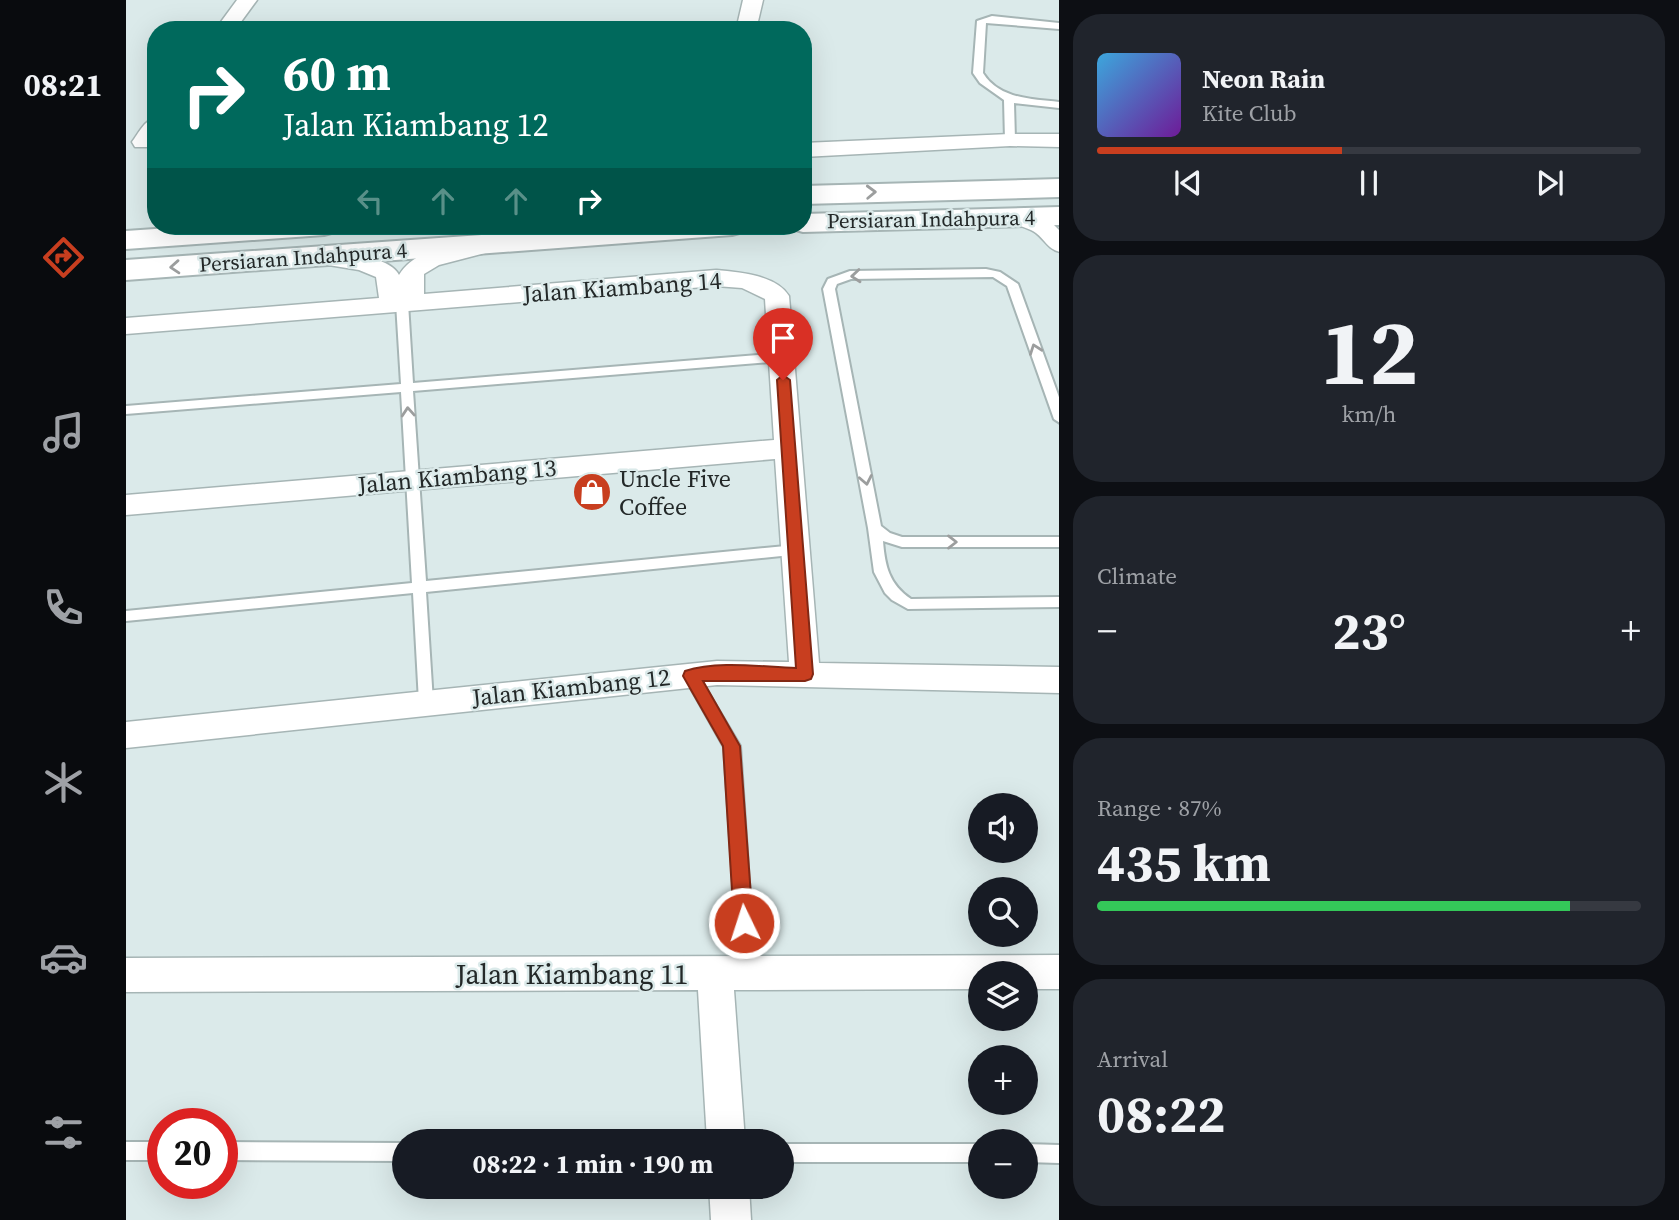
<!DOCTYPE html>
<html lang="en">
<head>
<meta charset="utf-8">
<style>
  :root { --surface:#171b24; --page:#20242c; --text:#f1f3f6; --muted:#9ea1a6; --line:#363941; --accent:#c83e1f }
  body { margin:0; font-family:"Source Serif 4",serif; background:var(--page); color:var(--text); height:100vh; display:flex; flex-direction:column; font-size:26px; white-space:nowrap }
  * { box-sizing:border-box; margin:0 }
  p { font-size:23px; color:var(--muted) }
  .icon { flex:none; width:38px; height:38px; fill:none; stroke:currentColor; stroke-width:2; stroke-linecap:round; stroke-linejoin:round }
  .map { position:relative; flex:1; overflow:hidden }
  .drawer { display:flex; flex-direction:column; gap:14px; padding:14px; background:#0d0f14; width:620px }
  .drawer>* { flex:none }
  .top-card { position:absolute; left:21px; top:21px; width:665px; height:214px; border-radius:28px; box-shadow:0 7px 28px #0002; background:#00695c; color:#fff; overflow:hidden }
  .fabs { position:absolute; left:842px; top:793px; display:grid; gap:14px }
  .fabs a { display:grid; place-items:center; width:70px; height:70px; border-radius:50%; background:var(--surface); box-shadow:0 7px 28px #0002; font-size:35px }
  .speed { position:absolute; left:21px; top:1108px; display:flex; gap:14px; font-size:35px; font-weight:700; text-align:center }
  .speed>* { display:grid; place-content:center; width:91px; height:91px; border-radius:50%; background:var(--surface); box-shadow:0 7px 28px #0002; line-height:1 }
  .speed .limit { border:10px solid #d22; background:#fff; color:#111 }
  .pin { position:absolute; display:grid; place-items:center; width:60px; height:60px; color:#fff; margin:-72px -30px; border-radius:50% 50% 50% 0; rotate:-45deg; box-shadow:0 0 7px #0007 }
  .pin .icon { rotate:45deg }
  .me { position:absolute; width:77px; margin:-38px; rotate:356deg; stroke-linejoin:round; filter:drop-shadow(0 0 5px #0008) }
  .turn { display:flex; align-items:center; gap:24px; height:147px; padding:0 21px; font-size:32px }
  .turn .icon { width:91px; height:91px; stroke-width:2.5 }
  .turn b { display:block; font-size:49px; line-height:60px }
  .lanes { display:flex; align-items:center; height:66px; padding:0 21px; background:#0003; justify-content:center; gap:35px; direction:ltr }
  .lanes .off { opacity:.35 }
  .big { font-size:52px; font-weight:700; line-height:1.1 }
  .drawer .tile { flex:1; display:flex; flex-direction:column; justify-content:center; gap:10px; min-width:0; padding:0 24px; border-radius:28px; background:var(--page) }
  .drawer .dial { align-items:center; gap:0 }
  .dial b { font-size:91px; line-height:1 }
  .song { display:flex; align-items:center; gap:21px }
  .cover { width:84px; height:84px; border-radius:10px; background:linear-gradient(135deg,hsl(200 70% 55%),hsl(280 70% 35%)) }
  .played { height:7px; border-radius:4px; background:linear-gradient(90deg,var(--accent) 45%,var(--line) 45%) }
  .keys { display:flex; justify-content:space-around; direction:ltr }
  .heat { display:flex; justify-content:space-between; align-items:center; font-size:38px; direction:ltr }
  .charge { height:10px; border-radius:5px; background:linear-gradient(90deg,#34c759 87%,var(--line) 0) }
  .trip { position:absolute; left:266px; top:1129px; width:402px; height:70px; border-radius:35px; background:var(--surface); box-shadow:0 7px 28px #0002; font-weight:700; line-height:70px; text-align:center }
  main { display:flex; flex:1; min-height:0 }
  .menu { display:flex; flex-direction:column; width:126px; justify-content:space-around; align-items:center; background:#090b0e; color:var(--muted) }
  .menu .icon { width:49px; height:49px }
  .menu .on { color:var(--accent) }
  .menu b { font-size:32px; color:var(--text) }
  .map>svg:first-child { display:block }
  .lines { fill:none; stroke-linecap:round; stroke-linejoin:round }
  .lane-casing { stroke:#a6b5b5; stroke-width:4 }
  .street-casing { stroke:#a6b5b5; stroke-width:3 }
  .secondary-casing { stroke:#a6b5b5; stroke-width:4 }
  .lane { fill:#fff; fill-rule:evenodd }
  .street { fill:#fff; fill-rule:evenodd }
  .secondary { fill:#fff; fill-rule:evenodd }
  .oneway { stroke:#9c9e9e }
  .route { fill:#c83e1f; stroke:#822814; stroke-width:2 }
  .labels { text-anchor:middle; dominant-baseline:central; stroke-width:5; stroke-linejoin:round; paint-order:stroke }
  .far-street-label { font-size:21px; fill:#232828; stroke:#dbeaea }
  .street-label { font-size:24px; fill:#232828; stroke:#dbeaea }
  .poi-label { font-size:24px; fill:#232828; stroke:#dbeaea; text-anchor:start }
  .near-street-label { font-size:28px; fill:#232828; stroke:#dbeaea }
</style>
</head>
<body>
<main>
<nav class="menu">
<b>08:21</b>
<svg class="icon on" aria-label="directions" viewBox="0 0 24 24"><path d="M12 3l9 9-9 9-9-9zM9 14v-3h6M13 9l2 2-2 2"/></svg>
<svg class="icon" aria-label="music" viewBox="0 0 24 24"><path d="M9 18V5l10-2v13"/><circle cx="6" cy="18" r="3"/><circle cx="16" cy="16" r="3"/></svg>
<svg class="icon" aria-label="phone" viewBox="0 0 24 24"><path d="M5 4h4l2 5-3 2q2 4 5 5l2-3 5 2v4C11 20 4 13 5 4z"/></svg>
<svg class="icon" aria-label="climate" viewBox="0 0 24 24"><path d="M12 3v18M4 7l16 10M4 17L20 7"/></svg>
<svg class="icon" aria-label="car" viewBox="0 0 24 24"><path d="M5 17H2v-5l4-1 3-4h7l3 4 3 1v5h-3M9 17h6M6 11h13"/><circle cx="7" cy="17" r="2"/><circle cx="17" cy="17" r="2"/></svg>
<svg class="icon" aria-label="filters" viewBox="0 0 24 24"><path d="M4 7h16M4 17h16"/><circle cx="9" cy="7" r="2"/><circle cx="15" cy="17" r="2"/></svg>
</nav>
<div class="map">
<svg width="934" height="1220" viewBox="0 0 934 1220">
  <rect width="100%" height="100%" fill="#dbeaea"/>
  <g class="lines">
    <defs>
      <path id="lane" d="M866 16 934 23V29L860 23 857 73C873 99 906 99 934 102V108L888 103 889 140 884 143 879 140 878 100 854 83 847 73 851 21Z
        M860 269 874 272 892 284 934 400V423L928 419 881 286 867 277 725 279 711 284 709 289 755 526 764 533 776 537H934V547H776L757 541C759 566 763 584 785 599L934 597V607L782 609 766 600 759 593 748 572 742 528 697 289 702 279 724 271Z
        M276 299 282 303 287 383 656 353 662 357 656 361 287 391 300 581 670 545 677 550 675 554 300 592 307 702 305 706 300 708 295 706 293 702 287 593 0 621V611L286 583 275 392 0 414V406L275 384 270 303Z
        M565 670 570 672 614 746 629 973 627 979 621 981 615 979 613 973 598 747 558 676 560 672Z
        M0 1142H37V1160H0Z
        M96 1142 278 1143V1161L96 1160Z
        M656 1144H854V1162H656Z
        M900 1144 934 1145V1163L900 1162Z"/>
      <path id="street" d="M111 0H131L109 30H89Z
        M617 0H637L630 30H610Z
        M30 118V139L25 147H9L6 142C13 133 18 120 30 118Z
        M884 134H934V147L884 146 677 157V143Z
        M890 209 925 222 934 231V252C922 249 919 240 910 233 901 226 886 226 879 216L882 211Z
        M355 240 363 242 367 247 363 252 313 265 298 274V294L590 270C613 272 650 275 663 296L693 663 934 667V693L591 685 0 748V722L591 661 663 662 649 459 0 515V495L648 440 639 299 616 288 590 286 0 334V318L253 298 250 277 233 270 190 263 186 258 190 253C209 248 264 256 273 275 289 248 328 246 355 240Z
        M934 955V989H900V973H854V989L608 990 619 1141H581L572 990 0 992V958Z
        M583 1186H623L625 1220H585Z"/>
      <path id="secondary" d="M934 179V197L677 204V186Z
        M934 207V225L677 232 666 229 664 226H677V214Z
        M72 226H213L209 232 198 235 0 249V231Z
        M483 226H621L617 232 606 235 0 280V260Z"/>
    </defs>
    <use href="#lane" class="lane-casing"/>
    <use href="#street" class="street-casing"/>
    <use href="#secondary" class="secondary-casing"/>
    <use href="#lane" class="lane"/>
    <use href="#street" class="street"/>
    <use href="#secondary" class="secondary"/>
  </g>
  <defs><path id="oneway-chevron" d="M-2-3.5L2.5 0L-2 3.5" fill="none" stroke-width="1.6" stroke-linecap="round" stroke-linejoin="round" transform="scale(1.75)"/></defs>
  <g class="oneway">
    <use href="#oneway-chevron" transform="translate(745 192) rotate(-2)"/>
    <use href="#oneway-chevron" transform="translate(49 267) rotate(176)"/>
    <use href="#oneway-chevron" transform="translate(730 276) rotate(175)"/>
    <use href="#oneway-chevron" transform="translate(909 349) rotate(-110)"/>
    <use href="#oneway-chevron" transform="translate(282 412) rotate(-94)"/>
    <use href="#oneway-chevron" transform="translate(740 480) rotate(79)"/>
    <use href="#oneway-chevron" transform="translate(826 542)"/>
  </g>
  <path class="route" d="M657 375 664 380 687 674 685 679 679 681H577L614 746 627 923 624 929 618 932 611 929 608 923 597 746 557 676 559 671C593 660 635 667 670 668L651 380Z"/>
  <defs>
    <symbol id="shop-disc" viewBox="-11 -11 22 22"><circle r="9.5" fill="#c83e1f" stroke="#dbeaea"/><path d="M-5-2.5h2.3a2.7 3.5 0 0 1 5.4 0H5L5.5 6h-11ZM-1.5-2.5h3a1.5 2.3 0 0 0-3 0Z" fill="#fff"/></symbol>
  </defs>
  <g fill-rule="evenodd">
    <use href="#shop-disc" x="444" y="470" width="44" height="44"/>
  </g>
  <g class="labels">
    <g class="far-street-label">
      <text transform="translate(805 219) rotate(-1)">Persiaran Indahpura 4</text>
      <text transform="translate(177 257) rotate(-4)">Persiaran Indahpura 4</text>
    </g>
    <g class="street-label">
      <text transform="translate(496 287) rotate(-4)">Jalan Kiambang 14</text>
      <text transform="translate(331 476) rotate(-5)">Jalan Kiambang 13</text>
      <text transform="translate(445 687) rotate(-6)">Jalan Kiambang 12</text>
    </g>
    <g class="poi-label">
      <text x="493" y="478">Uncle Five<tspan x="493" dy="28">Coffee</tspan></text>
    </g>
    <g class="near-street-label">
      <text x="446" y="974">Jalan Kiambang 11</text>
    </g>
  </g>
</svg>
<div class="fabs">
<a><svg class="icon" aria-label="sound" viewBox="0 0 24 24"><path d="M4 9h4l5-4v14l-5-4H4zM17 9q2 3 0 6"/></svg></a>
<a><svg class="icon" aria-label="search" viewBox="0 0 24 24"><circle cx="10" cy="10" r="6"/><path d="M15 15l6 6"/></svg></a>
<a><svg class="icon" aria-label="layers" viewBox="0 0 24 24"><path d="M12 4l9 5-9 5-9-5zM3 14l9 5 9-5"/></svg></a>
<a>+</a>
<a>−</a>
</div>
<div class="speed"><div class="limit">20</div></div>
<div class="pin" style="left:657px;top:380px;background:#d93025"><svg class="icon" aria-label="arrive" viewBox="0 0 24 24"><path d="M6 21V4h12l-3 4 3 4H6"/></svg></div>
<svg class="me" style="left:618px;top:923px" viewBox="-20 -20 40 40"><circle r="17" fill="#c83e1f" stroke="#fff" stroke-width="3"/><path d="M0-11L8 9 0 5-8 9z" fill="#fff"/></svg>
<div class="trip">08:22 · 1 min · 190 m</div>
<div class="top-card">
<div class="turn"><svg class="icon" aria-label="right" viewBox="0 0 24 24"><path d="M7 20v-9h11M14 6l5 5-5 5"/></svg><div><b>60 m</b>Jalan Kiambang 12</div></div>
<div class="lanes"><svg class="icon off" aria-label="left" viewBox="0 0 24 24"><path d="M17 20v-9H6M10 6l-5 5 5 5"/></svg><svg class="icon off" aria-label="ahead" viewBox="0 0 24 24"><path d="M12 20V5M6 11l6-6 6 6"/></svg><svg class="icon off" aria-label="ahead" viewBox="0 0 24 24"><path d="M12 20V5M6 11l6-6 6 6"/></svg><svg class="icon" aria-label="right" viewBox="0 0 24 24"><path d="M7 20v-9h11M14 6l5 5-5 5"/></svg></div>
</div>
</div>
<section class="drawer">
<div class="tile">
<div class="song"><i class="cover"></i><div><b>Neon Rain</b><p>Kite Club</p></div></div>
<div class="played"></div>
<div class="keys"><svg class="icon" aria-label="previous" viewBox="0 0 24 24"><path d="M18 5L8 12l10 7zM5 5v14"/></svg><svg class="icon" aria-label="pause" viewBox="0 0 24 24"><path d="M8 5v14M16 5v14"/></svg><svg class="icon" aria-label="next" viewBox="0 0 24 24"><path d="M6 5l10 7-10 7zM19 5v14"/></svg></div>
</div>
<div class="tile dial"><b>12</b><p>km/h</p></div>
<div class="tile"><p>Climate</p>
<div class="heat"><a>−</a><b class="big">23°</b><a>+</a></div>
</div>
<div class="tile"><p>Range · 87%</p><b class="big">435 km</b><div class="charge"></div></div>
<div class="tile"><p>Arrival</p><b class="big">08:22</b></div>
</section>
</main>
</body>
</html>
